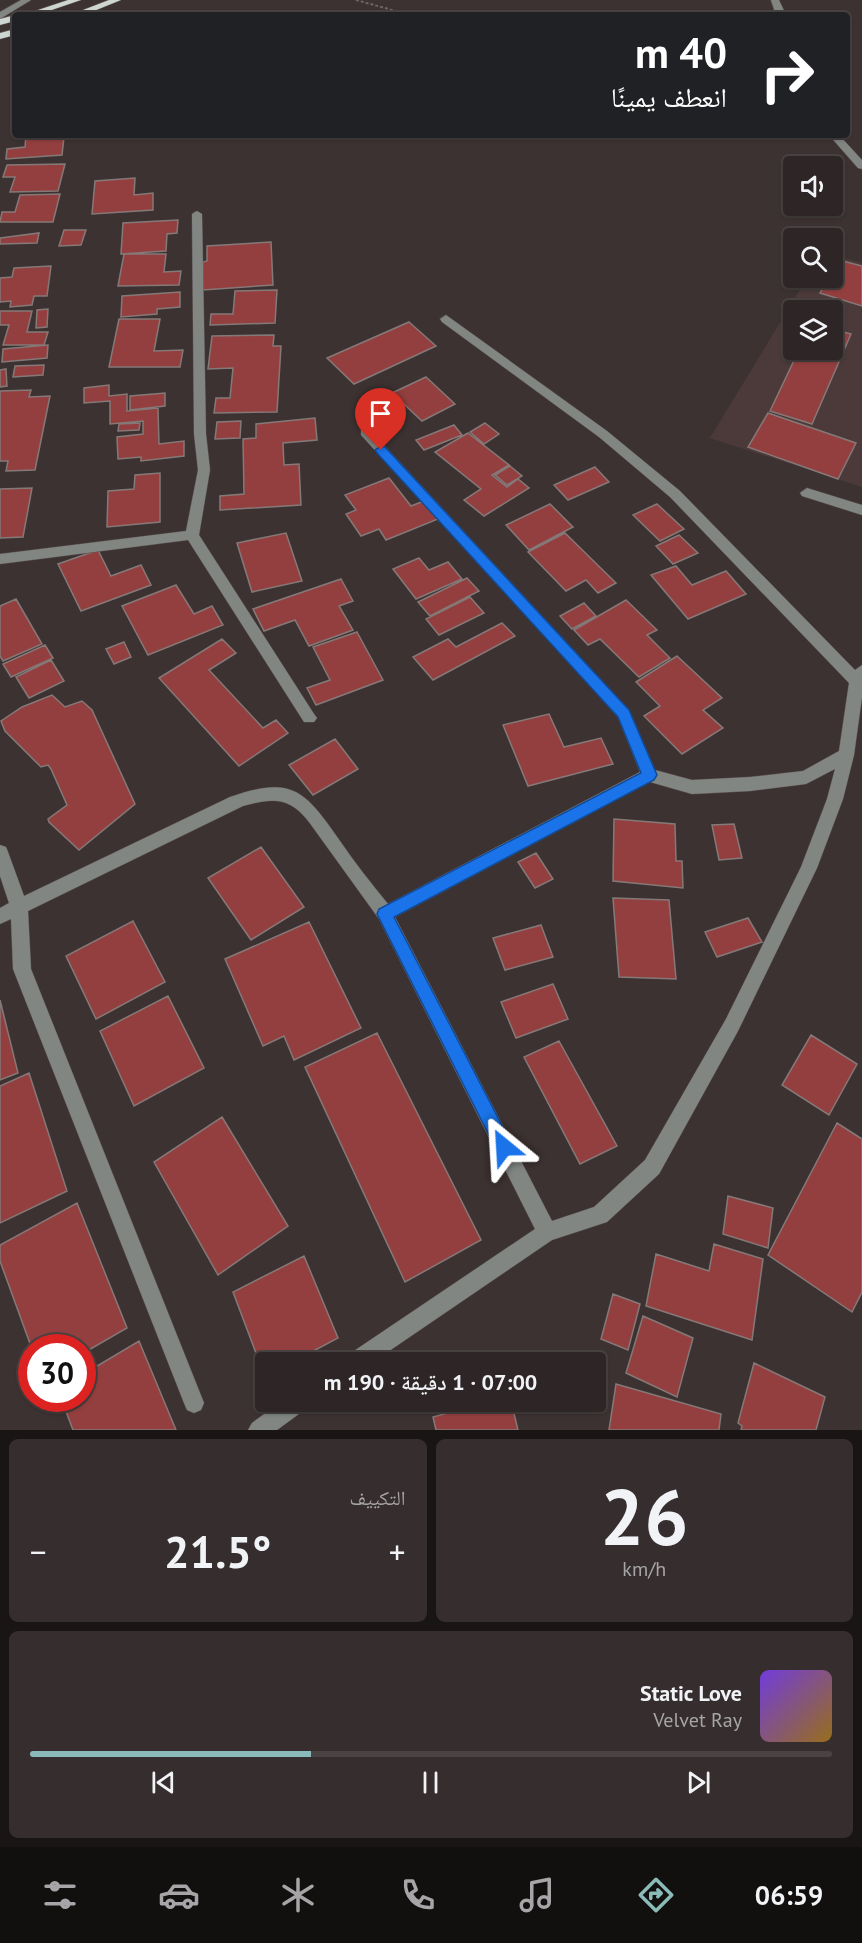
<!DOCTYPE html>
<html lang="ar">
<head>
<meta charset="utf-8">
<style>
  :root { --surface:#2e2626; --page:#362e2e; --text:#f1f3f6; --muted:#a7a5a7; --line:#494343; --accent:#8bbbb9 }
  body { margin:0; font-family:"PT Sans","Noto Naskh Arabic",sans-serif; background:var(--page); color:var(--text); direction:rtl; height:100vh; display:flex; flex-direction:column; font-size:22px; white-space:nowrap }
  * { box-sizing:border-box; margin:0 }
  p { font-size:20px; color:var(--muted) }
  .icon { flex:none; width:33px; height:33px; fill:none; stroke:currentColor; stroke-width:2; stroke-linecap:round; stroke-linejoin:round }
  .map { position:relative; height:1430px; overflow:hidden; direction:ltr }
  .details { display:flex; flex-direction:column; gap:9px; padding:9px; background:#191515; flex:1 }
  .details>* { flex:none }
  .top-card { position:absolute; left:12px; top:12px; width:838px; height:126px; border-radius:6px; box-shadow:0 2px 4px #0004,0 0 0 2px var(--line); direction:rtl; background:#202124; color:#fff; overflow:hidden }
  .controls { position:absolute; left:783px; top:156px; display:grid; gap:12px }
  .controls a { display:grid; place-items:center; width:60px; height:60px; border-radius:6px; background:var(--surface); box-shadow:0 2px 4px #0004,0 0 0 2px var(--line); font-size:30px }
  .speed { position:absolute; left:18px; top:1334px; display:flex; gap:12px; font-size:30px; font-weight:700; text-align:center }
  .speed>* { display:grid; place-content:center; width:78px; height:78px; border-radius:50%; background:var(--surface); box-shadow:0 2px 4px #0004,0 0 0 2px var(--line); line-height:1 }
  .speed .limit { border:9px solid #d22; background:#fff; color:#111 }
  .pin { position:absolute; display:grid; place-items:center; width:51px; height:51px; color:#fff; margin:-62px -26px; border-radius:50% 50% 50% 0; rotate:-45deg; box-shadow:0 0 6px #0007 }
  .pin .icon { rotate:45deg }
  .me { position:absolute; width:66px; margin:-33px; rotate:333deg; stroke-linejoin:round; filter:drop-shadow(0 0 4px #0008) }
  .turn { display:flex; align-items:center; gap:21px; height:126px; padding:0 24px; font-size:27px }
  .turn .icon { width:78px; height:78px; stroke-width:2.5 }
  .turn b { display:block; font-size:42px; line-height:51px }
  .big { font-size:45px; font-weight:600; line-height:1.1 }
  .details .widget { flex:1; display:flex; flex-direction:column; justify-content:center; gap:9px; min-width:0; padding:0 21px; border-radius:9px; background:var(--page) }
  .details .dial { align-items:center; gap:0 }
  .dial b { font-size:78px; line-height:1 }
  .song { display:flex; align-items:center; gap:18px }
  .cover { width:72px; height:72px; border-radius:9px; background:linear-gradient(135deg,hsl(260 70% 55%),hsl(40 70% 35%)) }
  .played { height:6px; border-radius:3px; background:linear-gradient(90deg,var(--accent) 35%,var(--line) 35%) }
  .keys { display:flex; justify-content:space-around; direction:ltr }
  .heat { display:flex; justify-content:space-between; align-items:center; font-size:33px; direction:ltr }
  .details .tiles { flex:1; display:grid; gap:9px; grid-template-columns:1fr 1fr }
  .widget:last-child { grid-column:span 2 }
  .trip { position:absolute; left:255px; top:1352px; width:351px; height:60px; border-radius:6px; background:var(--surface); box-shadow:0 2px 4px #0004,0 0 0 2px var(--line); font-weight:600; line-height:60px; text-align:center; direction:rtl }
  .dock { display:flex; height:96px; justify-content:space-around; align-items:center; background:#120f0f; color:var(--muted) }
  .dock .icon { width:42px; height:42px }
  .dock .selected { color:var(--accent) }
  .dock b { font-size:27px; color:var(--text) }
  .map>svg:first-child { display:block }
  .built { fill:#4b3a39; fill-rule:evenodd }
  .building { fill:#943f3f; stroke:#857978; stroke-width:1.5 }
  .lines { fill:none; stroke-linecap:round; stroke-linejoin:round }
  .minor-casing { stroke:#594f4f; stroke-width:1 }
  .major-casing { stroke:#594f4f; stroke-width:1 }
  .path { stroke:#6d6463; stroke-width:2; stroke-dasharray:3 2; stroke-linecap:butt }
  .minor { fill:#818683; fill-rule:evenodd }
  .major { fill:#cdd6d1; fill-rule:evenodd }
  .route { fill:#1a73e8; stroke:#114b97; stroke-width:1.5 }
</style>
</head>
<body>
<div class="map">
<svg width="862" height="1430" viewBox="0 0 862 1430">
  <rect width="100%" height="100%" fill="#3d3232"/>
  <path class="built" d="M833 255 862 263V487L710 438 807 278H832ZM794 310H832V350H794Z"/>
  <path class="building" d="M26 135 64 137 62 155 6 159 7 149 25 147Z
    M65 164 58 191 10 192 15 177H3L7 165Z
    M135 178 134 195 153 193V210L92 214 95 181Z
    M60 194 53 222H0L2 212H15L20 195Z
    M178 220 177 233 167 234 166 251 121 254 123 223Z
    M64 230H86L81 245 59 246Z
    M39 233 37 243 0 244V238Z
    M271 242 273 285 203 290V262L207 261V246Z
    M124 254H166L164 272 181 271 179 285 118 286Z
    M839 260 862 266V306L820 293 829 278H832Z
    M51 266 47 296H34L32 305 10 307 11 301 0 302V278L12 277 14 268Z
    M277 290 275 323 210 325 211 314H233L235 291Z
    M180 292V307L157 309V314L121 317 122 296Z
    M48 309 47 327 36 328 37 310Z
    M0 311H32L27 332H48L44 345H3L9 325H0Z
    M119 319H160L154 351 183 350 180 367H109Z
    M409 322 436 346 354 384 327 358Z
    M832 329 851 334 812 424 770 411 799 350H832Z
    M274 335 273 346H281L277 412 214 413 216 398H230L233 368 208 369 212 336Z
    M48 345 47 358 2 362 3 349Z
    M44 365 43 375 13 377 15 366Z
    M6 369 7 386 0 387V370Z
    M426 377 455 404 422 421 392 393Z
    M109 385V396L127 394V411L158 408 159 444 184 441V456L141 461V457L118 459 117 437 143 434V421L110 424V401L84 403V388Z
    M31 390 29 397 50 396 35 470 6 471 8 461H0V391Z
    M165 393V406L130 410V396Z
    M768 413 856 443 838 479 748 447Z
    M315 418 317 440 283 443 284 465 299 464 301 505 220 510V496L244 494 243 439 256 438V424Z
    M241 421 240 438 215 439 217 422Z
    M140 423 139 430 118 431 119 424Z
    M485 423 499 434 484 444 470 432Z
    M454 425 462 435 424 450 416 440Z
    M468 433 509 465 492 475 507 487 518 479 529 488 484 516 464 500 481 489 435 452Z
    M510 466 522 476 507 485 495 475Z
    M595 467 609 482 568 500 554 485Z
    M160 473V522L107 527 108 491 134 489 135 475Z
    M389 478 411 506 424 501 438 519 386 540 379 529 361 536 346 514 356 510 345 495Z
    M32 488 23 537 0 538V489Z
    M550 504 573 527 529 550 506 525Z
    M657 504 684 529 660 541 633 515Z
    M286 533 302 581 252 592 237 543Z
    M565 533 616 583 598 593 586 580 566 591 528 552Z
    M679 535 698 553 673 564 656 546Z
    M98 550 111 576 141 565 151 585 81 611 58 564Z
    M419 558 429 570 448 562 462 579 416 599 393 569Z
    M676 566 692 585 726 571 746 594 688 619 651 575Z
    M467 578 479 591 430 616 418 602Z
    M341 579 353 601 339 606 353 630 309 646 295 620 264 631 253 609Z
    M176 585 194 614 212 606 223 625 148 655 122 606Z
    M470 597 484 613 439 635 426 619Z
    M16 599 42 644 3 661 0 656V606Z
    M626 600 657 630 647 635 670 658 639 677 600 639 588 645 574 630Z
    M584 603 596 616 572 629 560 616Z
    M502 623 515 636 433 680 413 657 448 639 456 647Z
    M357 632 383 680 316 705 307 688 330 680 313 647Z
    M222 639 236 653 209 670 263 728 276 720 288 733 239 766 159 678Z
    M124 642 131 657 114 664 106 649Z
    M45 645 53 658 11 677 3 664Z
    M677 656 722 698 703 710 723 728 682 754 644 716 660 706 636 682Z
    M51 660 64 681 29 698 16 677Z
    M52 695 65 707 82 701 92 710 135 804 79 850 49 822 48 819 67 805 51 769 48 765 41 767 5 731 1 721 22 707Z
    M549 714 564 747 601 738 613 764 528 786 503 725Z
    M335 739 358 769 313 795 289 765Z
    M614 819 675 824 676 861H682L683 888 613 881Z
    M734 824 742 858 719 860 712 825Z
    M261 847 304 907 251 940 208 878Z
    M536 853 553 879 535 888 518 862Z
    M613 898 669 900 676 979 619 977Z
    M748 918 762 942 717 957 705 932Z
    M133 921 165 982 96 1019 66 956Z
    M309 922 361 1028 294 1060 284 1036 263 1046 225 959Z
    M541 925 553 957 505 970 493 938Z
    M553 984 568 1019 516 1038 501 1002Z
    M168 996 204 1068 134 1106 100 1031Z
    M0 1000 18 1073 0 1080Z
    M377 1033 481 1240 405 1282 305 1067Z
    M811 1035 857 1064 829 1115 782 1085Z
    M559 1041 617 1146 580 1164 524 1057Z
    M29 1073 67 1191 0 1223V1086Z
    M222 1117 288 1226 218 1275 154 1162Z
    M837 1123 862 1139V1292L852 1312 768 1255Z
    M728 1196 773 1208 768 1248 723 1234Z
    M77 1203 127 1328 82 1354V1347H32V1349L0 1261V1245Z
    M714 1244 763 1259 752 1340 646 1306 656 1254 709 1271Z
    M304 1256 338 1338 293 1362H266L265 1377 233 1292Z
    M613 1294 640 1304 628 1350 601 1339Z
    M643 1316 693 1338 677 1397 626 1373Z
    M139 1341 176 1430H73L61 1398H82V1375Z
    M754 1363 825 1397 816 1430H741L742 1426 738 1423Z
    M616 1384 721 1414 719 1430H609Z
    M491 1401H511L518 1430H436L433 1417Z"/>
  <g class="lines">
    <defs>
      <path id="minor" d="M21 0H31L0 19V12Z
        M771 0H779L786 15H776Z
        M829 135H839L862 160V169L858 168Z
        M197 211 202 214 206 434 210 470 199 535 314 714 317 718 314 722H304L188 540 0 564V554L186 531 198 470 194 434 192 214Z
        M446 315 607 431 680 491 855 670 862 665V697L854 755 843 799 817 868 738 1031 659 1174 607 1222 552 1240 373 1362H345L348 1355 535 1229 379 919 309 822C289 796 272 798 243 806L28 911 31 969 204 1403 201 1410 194 1413 187 1410 184 1403 13 969 11 919 0 924V908L9 903 0 876V845L6 847 8 852 24 896 230 797C293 775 305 791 340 841 355 863 371 883 388 904L640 772 618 717 361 435V429H369L629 710 655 770 692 780 750 777 803 771 839 751 849 683 670 497 599 437 442 322 440 319ZM835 769 827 799 801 867 726 1019 645 1160 594 1207 552 1221 395 917 650 782 692 794 750 791 806 784Z
        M807 488 862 505V515L802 496 800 493Z
        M282 1401H310L307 1408 277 1430H248L252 1423Z"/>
      <path id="major" d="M68 0H81L37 15H23Z
        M109 0H121L84 15H70Z
        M15 15V21L0 25V19Z
        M15 29V35L0 39V33Z"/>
    </defs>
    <use href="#minor" class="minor-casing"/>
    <use href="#major" class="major-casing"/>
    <path class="path" d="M356 0 410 15"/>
    <use href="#minor" class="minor"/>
    <use href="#major" class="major"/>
  </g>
  <path class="route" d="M381 446 385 447 629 710 657 775 654 780 394 917 510 1141 513 1147 510 1153 504 1156 498 1153 377 914 379 909 641 773 618 717 377 453 375 450Z"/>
</svg>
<div class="controls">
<a><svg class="icon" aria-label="sound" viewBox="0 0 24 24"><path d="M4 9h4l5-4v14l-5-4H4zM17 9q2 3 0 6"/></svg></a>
<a><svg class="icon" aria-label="search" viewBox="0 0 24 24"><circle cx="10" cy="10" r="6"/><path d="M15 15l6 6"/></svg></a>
<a><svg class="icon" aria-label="layers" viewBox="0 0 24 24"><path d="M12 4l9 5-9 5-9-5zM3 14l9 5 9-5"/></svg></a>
</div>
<div class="speed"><div class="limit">30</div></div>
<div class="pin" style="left:381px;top:450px;background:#d93025"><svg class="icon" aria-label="arrive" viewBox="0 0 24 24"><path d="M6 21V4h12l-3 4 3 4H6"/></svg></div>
<svg class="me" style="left:504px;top:1147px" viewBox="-20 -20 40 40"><path d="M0-17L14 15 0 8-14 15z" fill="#1a73e8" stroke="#fff" stroke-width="4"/></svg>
<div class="trip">07:00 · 1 دقيقة · 190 m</div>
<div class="top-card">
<div class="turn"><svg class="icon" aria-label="right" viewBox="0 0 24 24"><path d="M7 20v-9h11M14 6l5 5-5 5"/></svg><div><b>40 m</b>انعطف يمينًا</div></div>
</div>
</div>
<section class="details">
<div class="tiles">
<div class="widget dial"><b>26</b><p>km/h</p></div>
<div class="widget"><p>التكييف</p>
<div class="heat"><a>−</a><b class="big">21.5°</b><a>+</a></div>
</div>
<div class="widget">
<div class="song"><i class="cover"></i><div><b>Static Love</b><p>Velvet Ray</p></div></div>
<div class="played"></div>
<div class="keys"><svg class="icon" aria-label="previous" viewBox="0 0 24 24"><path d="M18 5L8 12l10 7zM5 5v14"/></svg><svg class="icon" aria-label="pause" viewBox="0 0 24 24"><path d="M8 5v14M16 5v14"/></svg><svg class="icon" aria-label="next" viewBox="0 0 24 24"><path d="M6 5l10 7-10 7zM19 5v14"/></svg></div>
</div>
</div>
</section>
<nav class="dock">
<b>06:59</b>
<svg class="icon selected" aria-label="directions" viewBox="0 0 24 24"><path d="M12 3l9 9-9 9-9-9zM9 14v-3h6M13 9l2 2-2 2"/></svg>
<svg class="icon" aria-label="music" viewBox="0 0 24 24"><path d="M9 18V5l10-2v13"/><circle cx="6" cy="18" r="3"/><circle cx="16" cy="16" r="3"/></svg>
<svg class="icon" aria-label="phone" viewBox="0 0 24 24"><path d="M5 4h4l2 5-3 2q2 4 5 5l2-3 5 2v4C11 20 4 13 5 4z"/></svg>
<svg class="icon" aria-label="climate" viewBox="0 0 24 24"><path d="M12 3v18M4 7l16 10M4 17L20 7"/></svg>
<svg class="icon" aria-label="car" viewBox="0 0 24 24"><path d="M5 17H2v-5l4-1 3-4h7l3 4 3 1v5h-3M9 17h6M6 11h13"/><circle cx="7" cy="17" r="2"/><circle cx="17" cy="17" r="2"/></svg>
<svg class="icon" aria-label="filters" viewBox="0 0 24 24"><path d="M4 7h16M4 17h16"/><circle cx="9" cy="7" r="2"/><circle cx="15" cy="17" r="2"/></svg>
</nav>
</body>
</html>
